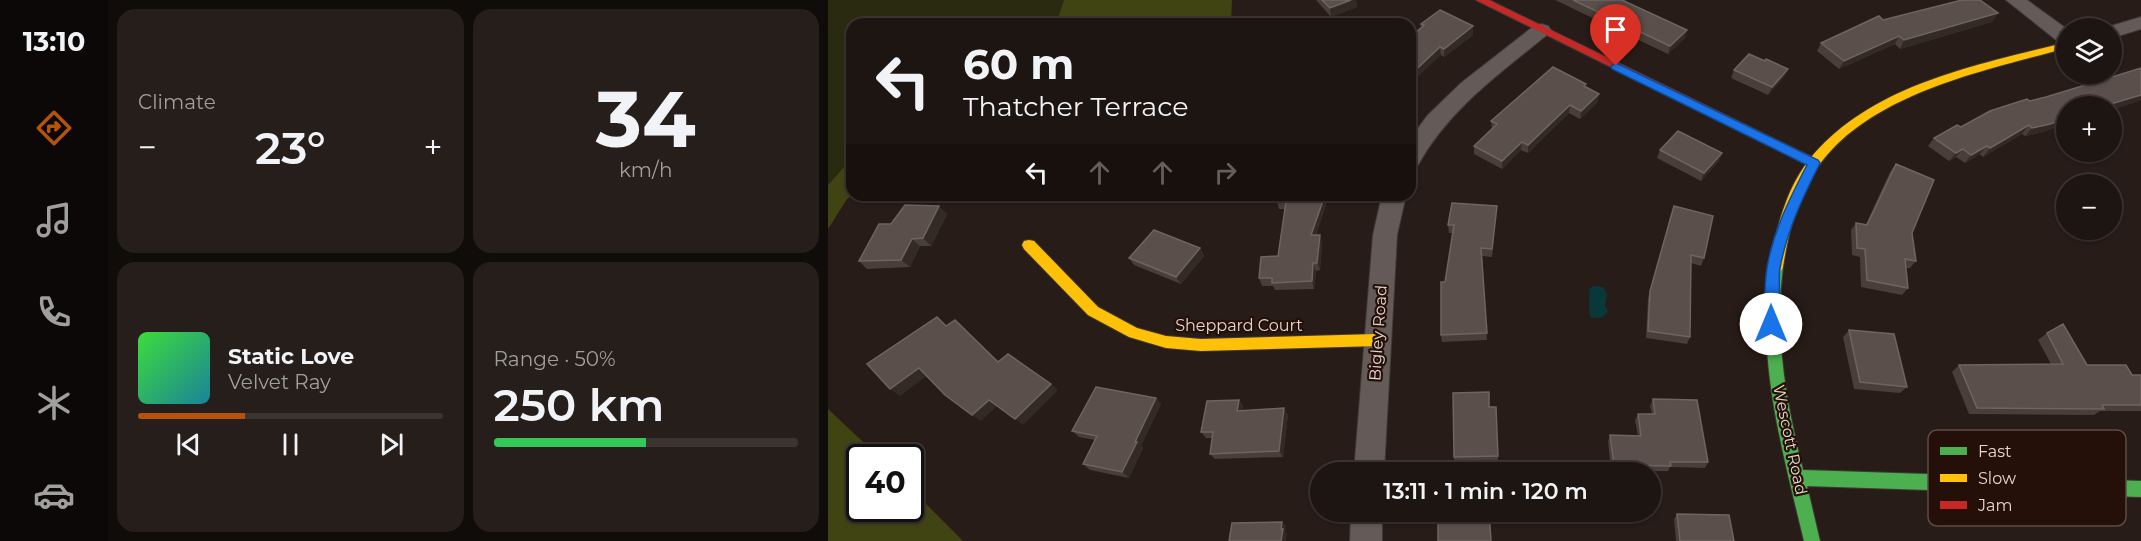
<!DOCTYPE html>
<html lang="en">
<head>
<meta charset="utf-8">
<style>
  :root { --surface:#1d1511; --page:#251e1a; --text:#f1f3f6; --muted:#a09f9f; --line:#3b3431; --accent:#b45309 }
  body { margin:0; font-family:Montserrat,sans-serif; background:var(--page); color:var(--text); height:100vh; display:flex; flex-direction:column; font-size:22px; white-space:nowrap }
  * { box-sizing:border-box; margin:0 }
  p { font-size:20px; color:var(--muted) }
  .icon { flex:none; width:33px; height:33px; fill:none; stroke:currentColor; stroke-width:2; stroke-linecap:round; stroke-linejoin:round }
  .map { position:relative; flex:1; overflow:hidden }
  .side { display:flex; flex-direction:column; gap:9px; padding:9px; background:#100c09; width:720px }
  .side>* { flex:none }
  .banner { position:absolute; left:18px; top:18px; width:570px; height:183px; border-radius:18px; box-shadow:0 2px 4px #0004,0 0 0 2px var(--line); background:#1d1511; color:var(--text); overflow:hidden }
  .buttons { position:absolute; left:1228px; top:18px; display:grid; gap:12px }
  .buttons a { display:grid; place-items:center; width:66px; height:66px; border-radius:50%; background:var(--surface); box-shadow:0 2px 4px #0004,0 0 0 2px var(--line); font-size:30px }
  .speed { position:absolute; left:18px; top:444px; display:flex; gap:12px; font-size:30px; font-weight:700; text-align:center }
  .speed>* { display:grid; place-content:center; width:78px; height:78px; border-radius:50%; background:var(--surface); box-shadow:0 2px 4px #0004,0 0 0 2px var(--line); line-height:1 }
  .speed .limit { border:3px solid #111; border-radius:9px; background:#fff; color:#111 }
  .pin { position:absolute; display:grid; place-items:center; width:51px; height:51px; color:#fff; margin:-62px -26px; border-radius:50% 50% 50% 0; rotate:-45deg; box-shadow:0 0 6px #0007 }
  .pin .icon { rotate:45deg }
  .me { position:absolute; width:66px; margin:-33px; rotate:0deg; stroke-linejoin:round; filter:drop-shadow(0 0 4px #0008) }
  .turn { display:flex; align-items:center; gap:21px; height:126px; padding:0 18px; font-size:27px }
  .turn .icon { width:78px; height:78px; stroke-width:2.5 }
  .turn b { display:block; font-size:42px; line-height:51px }
  .lanes { display:flex; align-items:center; height:57px; padding:0 18px; background:#0003; justify-content:center; gap:30px; direction:ltr }
  .lanes .off { opacity:.35 }
  .big { font-size:45px; font-weight:600; line-height:1.1 }
  .side .card { flex:1; display:flex; flex-direction:column; justify-content:center; gap:9px; min-width:0; padding:0 21px; border-radius:18px; background:var(--page) }
  .side .dial { align-items:center; gap:0 }
  .dial b { font-size:78px; line-height:1 }
  .song { display:flex; align-items:center; gap:18px }
  .cover { width:72px; height:72px; border-radius:9px; background:linear-gradient(135deg,hsl(120 70% 55%),hsl(190 70% 35%)) }
  .played { height:6px; border-radius:3px; background:linear-gradient(90deg,var(--accent) 35%,var(--line) 35%) }
  .keys { display:flex; justify-content:space-around; direction:ltr }
  .heat { display:flex; justify-content:space-between; align-items:center; font-size:33px; direction:ltr }
  .charge { height:9px; border-radius:4px; background:linear-gradient(90deg,#34c759 50%,var(--line) 0) }
  .side .tiles { flex:1; display:grid; gap:9px; grid-template-columns:repeat(2,1fr) }
  .trip { position:absolute; left:482px; top:462px; width:351px; height:60px; border-radius:30px; background:var(--surface); box-shadow:0 2px 4px #0004,0 0 0 2px var(--line); font-weight:600; line-height:60px; text-align:center }
  main { display:flex; flex:1; min-height:0 }
  .tab-bar { display:flex; flex-direction:column; width:108px; justify-content:space-around; align-items:center; background:#0c0807; color:var(--muted) }
  .tab-bar .icon { width:42px; height:42px }
  .tab-bar .current { color:var(--accent) }
  .tab-bar b { font-size:27px; color:var(--text) }
  .map>svg:first-child { display:block }
  .green { fill:#292a10 }
  .forest { fill:#404413 }
  .water { fill:#093839 }
  .lines { fill:none; stroke-linecap:round; stroke-linejoin:round }
  .street-casing { stroke:#423936; stroke-width:2 }
  .fast-casing { stroke:#423936; stroke-width:2 }
  .slow-casing { stroke:#423936; stroke-width:2 }
  .jam-casing { stroke:#423936; stroke-width:2 }
  .street { fill:#645b58; fill-rule:evenodd }
  .fast { fill:#4caf50; fill-rule:evenodd }
  .slow { fill:#ffc107; fill-rule:evenodd }
  .jam { fill:#c62828; fill-rule:evenodd }
  .wall { fill:#493e39 }
  .shaded-wall { fill:#342a25 }
  .building { fill:#5a4f4a; stroke:#6f645f; stroke-width:1.5 }
  .route { fill:#1a73e8; stroke:#114b97; stroke-width:1.5 }
  .labels { text-anchor:middle; dominant-baseline:central; stroke-width:4.5; stroke-linejoin:round; paint-order:stroke }
  .street-label { font-size:16px; fill:#e5d6d0; stroke:#241008 }
  .key { fill:#241008; stroke:#5e4b44; stroke-width:1.5 }
  .key-label { font-size:16px; fill:#e5d6d0 }
</style>
</head>
<body>
<main>
<nav class="tab-bar">
<b>13:10</b>
<svg class="icon current" aria-label="directions" viewBox="0 0 24 24"><path d="M12 3l9 9-9 9-9-9zM9 14v-3h6M13 9l2 2-2 2"/></svg>
<svg class="icon" aria-label="music" viewBox="0 0 24 24"><path d="M9 18V5l10-2v13"/><circle cx="6" cy="18" r="3"/><circle cx="16" cy="16" r="3"/></svg>
<svg class="icon" aria-label="phone" viewBox="0 0 24 24"><path d="M5 4h4l2 5-3 2q2 4 5 5l2-3 5 2v4C11 20 4 13 5 4z"/></svg>
<svg class="icon" aria-label="climate" viewBox="0 0 24 24"><path d="M12 3v18M4 7l16 10M4 17L20 7"/></svg>
<svg class="icon" aria-label="car" viewBox="0 0 24 24"><path d="M5 17H2v-5l4-1 3-4h7l3 4 3 1v5h-3M9 17h6M6 11h13"/><circle cx="7" cy="17" r="2"/><circle cx="17" cy="17" r="2"/></svg>
</nav>
<section class="side">
<div class="tiles">
<div class="card"><p>Climate</p>
<div class="heat"><a>−</a><b class="big">23°</b><a>+</a></div>
</div>
<div class="card dial"><b>34</b><p>km/h</p></div>
<div class="card">
<div class="song"><i class="cover"></i><div><b>Static Love</b><p>Velvet Ray</p></div></div>
<div class="played"></div>
<div class="keys"><svg class="icon" aria-label="previous" viewBox="0 0 24 24"><path d="M18 5L8 12l10 7zM5 5v14"/></svg><svg class="icon" aria-label="pause" viewBox="0 0 24 24"><path d="M8 5v14M16 5v14"/></svg><svg class="icon" aria-label="next" viewBox="0 0 24 24"><path d="M6 5l10 7-10 7zM19 5v14"/></svg></div>
</div>
<div class="card"><p>Range · 50%</p><b class="big">250 km</b><div class="charge"></div></div>
</div>
</section>
<div class="map">
<svg width="1313" height="541" viewBox="0 0 1313 541">
  <rect width="100%" height="100%" fill="#271c17"/>
  <path class="green" d="M0 0H236L228 24H24V158L0 185Z"/>
  <path class="forest" d="M236 0H404L403 24H228Z
    M24 158 25 195 19 199 0 229V185Z
    M0 409 51 457 32 458V508H82L83 489 135 541H0Z"/>
  <path class="water" d="M765 286 775 287 779 295 777 306 780 311C775 320 770 317 763 318 759 308 763 299 761 289Z"/>
  <g class="lines">
    <defs>
      <path id="street" d="M1178 0H1199L1239 29V45L1232 43Z
        M1313 17V29L1284 38V28H1276Z
        M713 24 720 26 723 30 720 34C671 74 621 109 590 165L582 167V139L599 116 633 83 706 26Z
        M554 195H578L569 235 556 472H526L545 235Z
        M523 512H554V541H522Z"/>
      <path id="fast" d="M948 262 953 263 955 267C946 337 958 402 975 470L1313 481V497L979 486 992 541H976C954 449 929 363 941 267L943 263Z"/>
      <path id="slow" d="M1239 42V48C1155 71 1032 95 984 176 967 203 960 236 955 267L953 271H943L941 267C948 231 957 190 981 160 1042 84 1150 65 1239 42Z
        M201 240 206 241 270 307 309 328 338 336 373 339 549 334 554 336 556 340 554 344 549 346 373 351 338 348 301 337 260 315 196 249 194 245 196 241Z"/>
      <path id="jam" d="M648 0H661L990 160 992 163 990 166H982Z"/>
    </defs>
    <use href="#street" class="street-casing"/>
    <use href="#fast" class="fast-casing"/>
    <use href="#slow" class="slow-casing"/>
    <use href="#jam" class="jam-casing"/>
    <use href="#street" class="street"/>
    <use href="#fast" class="fast"/>
    <use href="#slow" class="slow"/>
    <use href="#jam" class="jam"/>
  </g>
  <path class="wall" d="M488 0H528L529 7 503 17Z
    M727 0H798L797 1 857 38 840 54Z
    M1170 13 1164 22 1072 49 1067 44 1011 69 989 51 993 43 1055 20Z
    M593 24 645 26V35L616 57 613 55 593 28Z
    M937 61 956 77 940 95 903 78 906 70Z
    M1313 68V100L1284 110V106L1215 132 1197 136 1194 134 1155 157 1152 154 1137 163 1128 157 1121 161 1100 146 1106 138 1202 101 1218 97Z
    M758 87 771 94 769 103 752 119 741 113 700 153 693 150 674 169 646 154V146L664 129 663 121Z
    M832 150 894 153 891 161 873 181 829 158Z
    M1068 164 1084 233 1088 261 1082 268H1078L1080 288 1074 295 1033 287 1032 257 1024 255 1023 230 1028 223 1038 224 1062 172Z
    M451 195H501L488 235 494 243 492 270 488 271 486 289 447 290 445 286H434L431 278 450 256 457 209H451L449 201Z
    M669 206 664 257 654 256 659 340 614 342 613 335 617 282 625 233H621L620 225Z
    M119 214 103 246H92L82 267 39 269 31 261 63 224Z
    M843 214 876 258 873 266 863 263 862 337 859 344 818 338 820 298Z
    M372 248 376 256 353 284 306 265 301 258Z
    M1021 330 1079 387 1072 393 1026 389 1015 337Z
    M1219 333 1259 365 1304 375H1313V411H1272L1266 415 1141 414 1124 372 1131 365 1223 364 1210 340Z
    M328 398 333 404 313 446 315 448 301 478 262 470 255 464 267 440 251 437 244 431Z
    M825 399 880 462 877 468 842 467 840 471H783L780 441 782 435 810 436 807 420 810 414H824L822 406Z
    M411 400 415 406 414 411 460 415 455 457 387 459 382 454 385 438H378L373 432Z
    M661 407 670 456V461L626 463V457Z
    M849 514 906 541H848L846 519Z"/>
  <path class="shaded-wall" d="M523 0H528L529 7 503 17 502 8Z
    M1170 13 1164 22 1072 49 1076 40Z
    M645 26V35L616 57V49Z
    M859 30 857 38 840 54 842 46Z
    M1071 36 1067 44 1011 69 1016 61Z
    M612 47 613 55 582 84V75Z
    M960 69 956 77 940 95 944 87Z
    M771 94 769 103 752 119 753 111Z
    M1313 95V100L1284 110V106H1276Z
    M742 105 741 113 700 153V145Z
    M1239 118V124L1215 132 1197 136 1204 128Z
    M1201 125 1194 134 1155 157 1162 148Z
    M694 142 693 150 674 169V161Z
    M1159 146 1152 154 1137 163 1143 155Z
    M1135 149 1128 157 1121 161 1128 153Z
    M894 153 891 161 873 181 876 173Z
    M497 195H501L485 243 483 235Z
    M111 206 119 214 103 246 95 238Z
    M492 235 494 243 492 270 489 263Z
    M84 239 92 246 82 267 73 260Z
    M372 248 376 256 353 284 348 277Z
    M485 263 488 271 486 289 484 281Z
    M127 320 135 327 178 369 170 362Z
    M91 368 100 375 72 396 62 389Z
    M223 384 230 390 195 425 187 419Z
    M328 398 333 404 313 446 315 448 301 478 294 472 307 442Z
    M161 400 169 406 153 421 144 415Z
    M411 400 415 406 413 417 409 411Z
    M456 408 460 415 455 457 451 451Z
    M454 522 458 526 457 532 459 534 458 541H453Z"/>
  <path class="building" d="M494 0H523L502 8Z
    M745 0H794L859 30 842 46Z
    M1134 0H1152L1170 13 1076 40 1071 36 1016 61 993 43 1051 16 1055 20Z
    M612 10 645 26 616 49 612 47 582 75V38L596 25 593 24Z
    M921 54 937 61 938 59 960 69 944 87 906 70Z
    M725 67 758 84 756 86 771 94 753 111 742 105 700 145 694 142 674 161 646 146 669 124 663 121Z
    M1313 68V95L1276 106H1239V118L1222 124 1204 128 1201 125 1162 148 1159 146 1143 155 1135 149 1128 153 1106 138 1129 125 1133 127 1162 111 1199 99 1202 101 1218 97Z
    M850 131 894 153 876 173 832 150Z
    M1068 164 1106 180 1084 233 1088 261 1077 259 1080 288 1039 280 1037 249 1029 248 1028 223 1039 225Z
    M451 195H497L483 235H492L489 263H485L484 281 444 283V278H431L433 257 450 256 458 202 449 201Z
    M624 203 669 206 664 249 653 248 659 333 613 335V282H617L626 225H620Z
    M77 205 111 206 95 238 84 239 73 260 31 261 51 224H63Z
    M846 206 885 216 876 258 863 255 862 337 820 331 822 291Z
    M326 230 372 248 348 277 301 258Z
    M109 317 118 326 127 320 170 362 180 354 223 384 187 419 161 400 144 415 117 395 91 368 62 389 39 364Z
    M1235 324 1259 365H1298L1304 375H1313V405H1274L1276 409 1149 408 1131 365 1235 364 1219 333Z
    M1021 330 1066 334 1079 387 1032 382Z
    M268 387 328 398 307 442H309L294 472 255 464 269 436 244 431Z
    M661 392V407H668L670 456 626 457 625 393Z
    M825 399 869 400 880 462H842L843 466 786 465 782 435 813 436 810 414H827Z
    M411 400 409 411 456 408 451 451 382 454 385 432H373L379 401Z
    M610 512H661L663 541H610Z
    M849 514 901 515 906 541H852Z
    M454 522 453 529H455L453 541H401L404 523Z"/>
  <path class="route" d="M788 63 990 160 992 163C975 197 959 230 952 268 949 286 956 311 948 328L943 330 938 328 936 324C937 306 936 286 939 268 945 231 962 198 979 165L784 69 783 66Z"/>
  <g class="labels">
    <g class="street-label">
      <text x="411" y="325">Sheppard Court</text>
      <text transform="translate(550 333) rotate(-86)">Bigley Road</text>
      <text transform="translate(962 440) rotate(78)">Wescott Road</text>
    </g>
  </g>
  <rect x="1100" y="430" width="198" height="96" rx="9" class="key"/>
  <rect x="1112" y="447" width="27" height="8" fill="#4caf50"/>
  <rect x="1112" y="474" width="27" height="8" fill="#ffc107"/>
  <rect x="1112" y="501" width="27" height="8" fill="#c62828"/>
  <g class="key-label">
    <text x="1150" y="457">Fast</text>
    <text x="1150" y="484">Slow</text>
    <text x="1150" y="511">Jam</text>
  </g>
</svg>
<div class="buttons">
<a><svg class="icon" aria-label="layers" viewBox="0 0 24 24"><path d="M12 4l9 5-9 5-9-5zM3 14l9 5 9-5"/></svg></a>
<a>+</a>
<a>−</a>
</div>
<div class="speed"><div class="limit">40</div></div>
<div class="pin" style="left:788px;top:66px;background:#d93025"><svg class="icon" aria-label="arrive" viewBox="0 0 24 24"><path d="M6 21V4h12l-3 4 3 4H6"/></svg></div>
<svg class="me" style="left:943px;top:324px" viewBox="-20 -20 40 40"><circle r="19" fill="#fff"/><path d="M0-13L10 11 0 6-10 11z" fill="#1a73e8"/></svg>
<div class="trip">13:11 · 1 min · 120 m</div>
<div class="banner">
<div class="turn"><svg class="icon" aria-label="left" viewBox="0 0 24 24"><path d="M17 20v-9H6M10 6l-5 5 5 5"/></svg><div><b>60 m</b>Thatcher Terrace</div></div>
<div class="lanes"><svg class="icon" aria-label="left" viewBox="0 0 24 24"><path d="M17 20v-9H6M10 6l-5 5 5 5"/></svg><svg class="icon off" aria-label="ahead" viewBox="0 0 24 24"><path d="M12 20V5M6 11l6-6 6 6"/></svg><svg class="icon off" aria-label="ahead" viewBox="0 0 24 24"><path d="M12 20V5M6 11l6-6 6 6"/></svg><svg class="icon off" aria-label="right" viewBox="0 0 24 24"><path d="M7 20v-9h11M14 6l5 5-5 5"/></svg></div>
</div>
</div>
</main>
</body>
</html>
